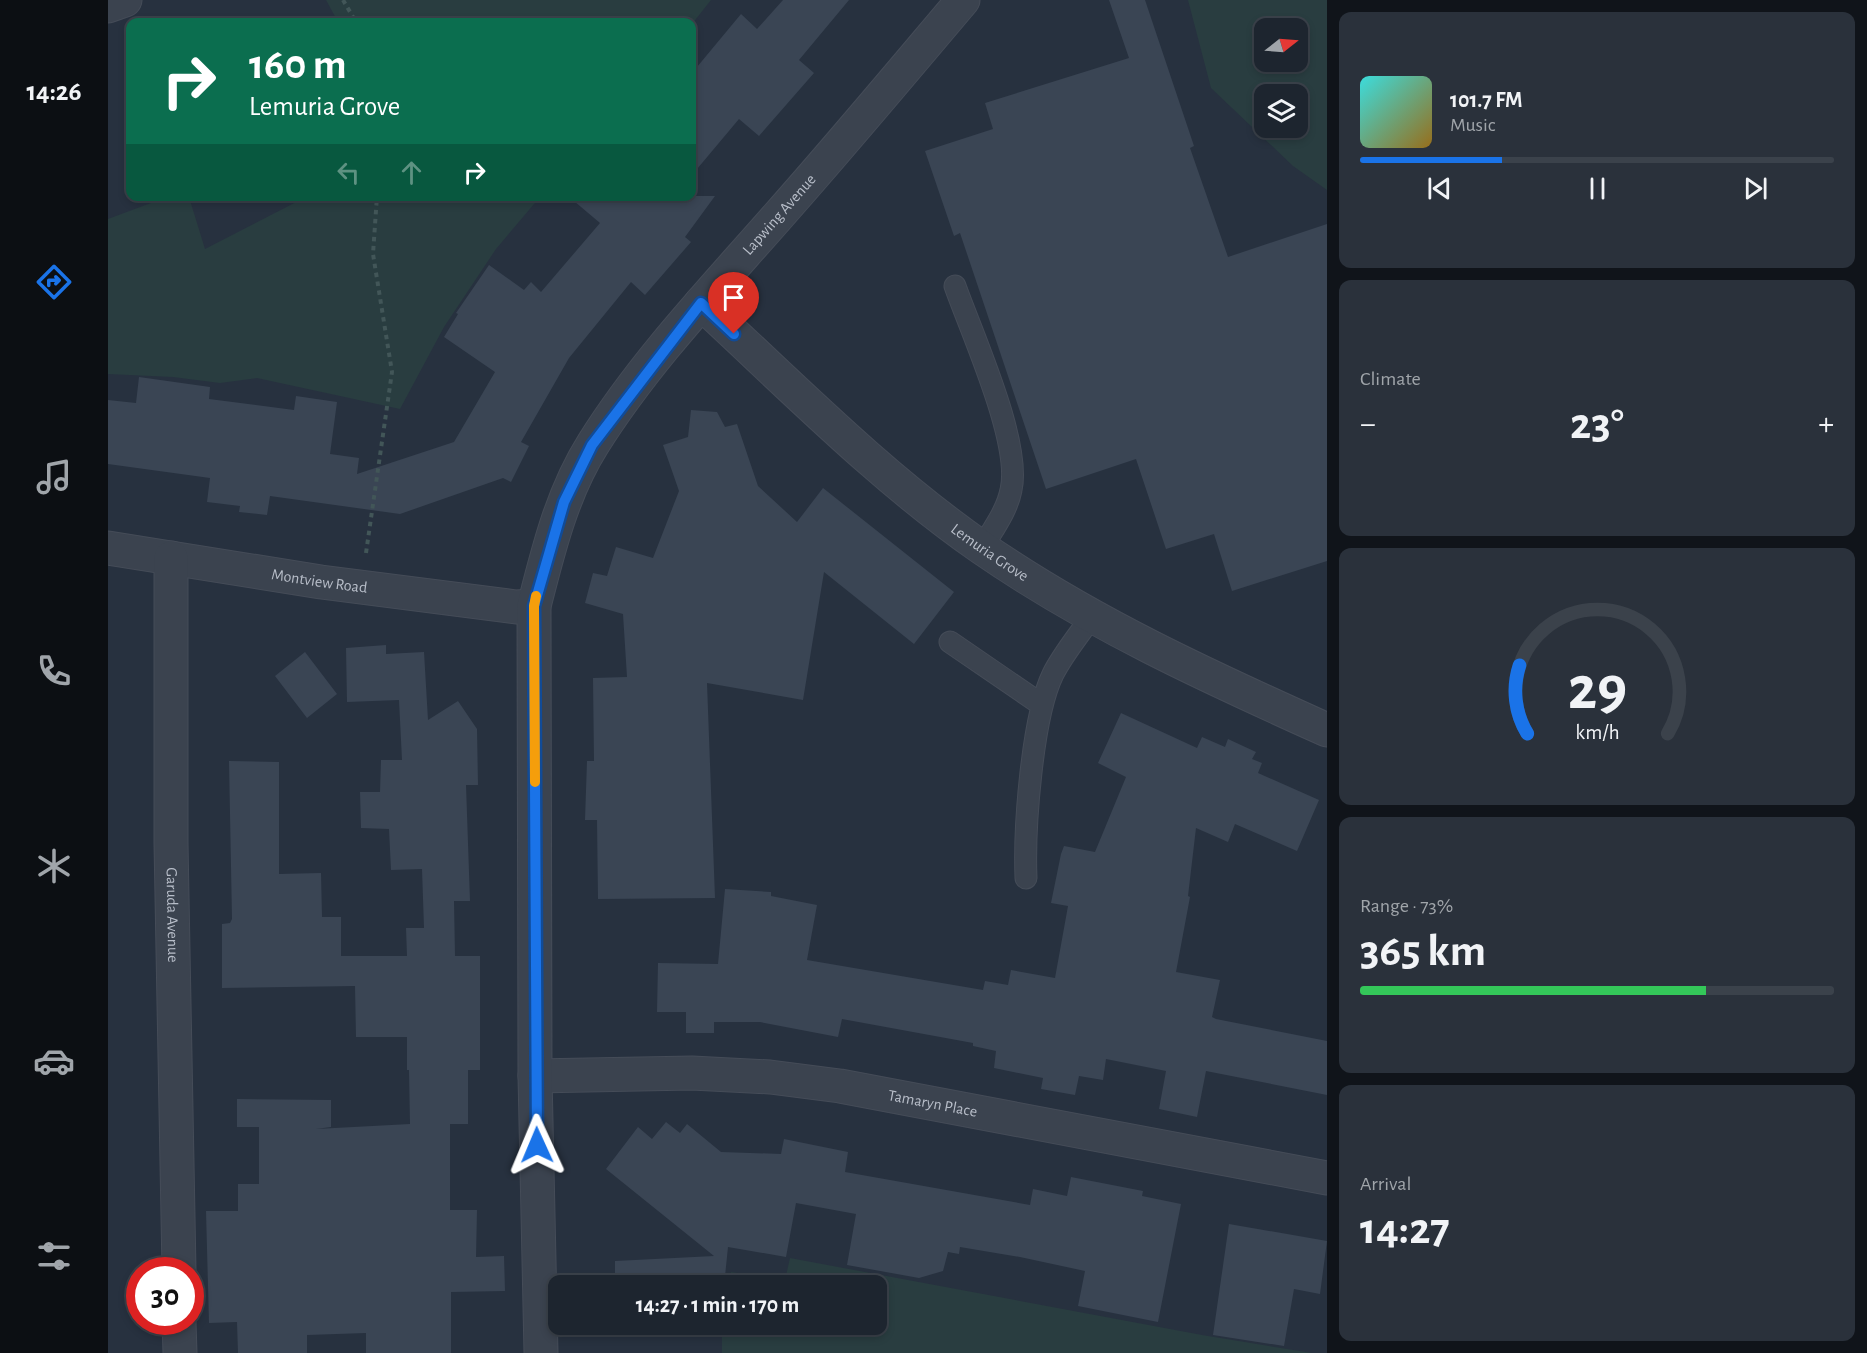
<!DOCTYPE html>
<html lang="en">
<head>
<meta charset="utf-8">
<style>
  :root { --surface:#1d252f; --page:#2a313b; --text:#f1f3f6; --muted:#a0a5aa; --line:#3b424b; --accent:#1a73e8 }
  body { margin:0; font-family:"Alegreya Sans",sans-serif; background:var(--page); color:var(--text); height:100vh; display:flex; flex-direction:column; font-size:22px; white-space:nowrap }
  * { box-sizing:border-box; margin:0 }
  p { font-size:20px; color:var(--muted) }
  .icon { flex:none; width:33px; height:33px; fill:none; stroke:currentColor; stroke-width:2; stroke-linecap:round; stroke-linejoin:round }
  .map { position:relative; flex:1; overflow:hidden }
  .panel { display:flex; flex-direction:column; gap:12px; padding:12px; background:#10141a; width:540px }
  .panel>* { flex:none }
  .banner { position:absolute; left:18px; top:18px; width:570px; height:183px; border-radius:12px; box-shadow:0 3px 9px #0003,0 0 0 2px var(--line); background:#0b6e4f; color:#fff; overflow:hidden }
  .needle { width:39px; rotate:73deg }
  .fabs { position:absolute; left:1146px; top:18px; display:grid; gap:12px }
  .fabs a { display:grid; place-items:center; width:54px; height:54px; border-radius:12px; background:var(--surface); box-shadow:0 3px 9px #0003,0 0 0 2px var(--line); font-size:30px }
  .speed { position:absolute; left:18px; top:1257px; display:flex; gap:12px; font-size:30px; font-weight:700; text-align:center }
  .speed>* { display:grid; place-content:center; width:78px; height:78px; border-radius:50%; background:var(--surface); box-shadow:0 3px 9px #0003,0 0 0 2px var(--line); line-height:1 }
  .speed .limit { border:9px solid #d22; background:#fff; color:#111 }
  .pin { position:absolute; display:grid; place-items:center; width:51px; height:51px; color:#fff; margin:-62px -26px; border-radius:50% 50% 50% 0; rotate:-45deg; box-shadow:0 0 6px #0007 }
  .pin .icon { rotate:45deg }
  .me { position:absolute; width:66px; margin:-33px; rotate:359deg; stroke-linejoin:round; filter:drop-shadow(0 0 4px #0008) }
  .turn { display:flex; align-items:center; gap:21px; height:126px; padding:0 24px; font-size:27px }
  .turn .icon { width:78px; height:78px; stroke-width:2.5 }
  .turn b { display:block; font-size:42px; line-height:51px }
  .lanes { display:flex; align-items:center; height:57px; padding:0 24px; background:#0003; justify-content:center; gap:30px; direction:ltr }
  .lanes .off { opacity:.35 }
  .big { font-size:45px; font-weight:700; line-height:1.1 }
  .panel .tile { flex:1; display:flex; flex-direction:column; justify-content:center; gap:9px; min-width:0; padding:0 21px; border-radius:12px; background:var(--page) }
  .panel .dial { align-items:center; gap:0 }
  .dial svg { height:156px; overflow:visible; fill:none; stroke:var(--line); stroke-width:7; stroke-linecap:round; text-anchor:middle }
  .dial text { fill:var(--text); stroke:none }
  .song { display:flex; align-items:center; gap:18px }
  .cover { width:72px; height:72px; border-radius:9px; background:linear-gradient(135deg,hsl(180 70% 55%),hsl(40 70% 35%)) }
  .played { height:6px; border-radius:3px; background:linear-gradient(90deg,var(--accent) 30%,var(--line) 30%) }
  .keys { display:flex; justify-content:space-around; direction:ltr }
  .heat { display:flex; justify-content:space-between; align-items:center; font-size:33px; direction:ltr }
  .charge { height:9px; border-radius:4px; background:linear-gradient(90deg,#34c759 73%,var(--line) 0) }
  .trip { position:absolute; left:440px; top:1275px; width:339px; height:60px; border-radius:12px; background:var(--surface); box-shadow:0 3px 9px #0003,0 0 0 2px var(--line); font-weight:700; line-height:60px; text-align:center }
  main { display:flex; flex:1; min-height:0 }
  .tab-bar { display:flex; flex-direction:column; width:108px; justify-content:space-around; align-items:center; background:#0c0f13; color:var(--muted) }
  .tab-bar .icon { width:42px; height:42px }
  .tab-bar .selected { color:var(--accent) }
  .tab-bar b { font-size:27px; color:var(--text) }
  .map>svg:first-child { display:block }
  .green { fill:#293d40; fill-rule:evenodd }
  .building { fill:#3a4554 }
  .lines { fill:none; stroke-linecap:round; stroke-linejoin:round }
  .service-casing { stroke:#454c58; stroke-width:23 }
  .minor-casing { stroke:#454c58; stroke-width:35 }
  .tertiary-casing { stroke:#454c58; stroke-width:35 }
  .path { stroke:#425658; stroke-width:4; stroke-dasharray:4.5 4.5; stroke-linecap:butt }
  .service { stroke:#3b434f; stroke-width:21 }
  .minor { stroke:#3b434f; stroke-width:33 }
  .tertiary { stroke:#3b434f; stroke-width:33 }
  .route-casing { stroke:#114b97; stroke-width:15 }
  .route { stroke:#1a73e8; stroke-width:10 }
  .slow { stroke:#f59e0b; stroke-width:10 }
  .labels { text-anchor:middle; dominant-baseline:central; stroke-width:6; stroke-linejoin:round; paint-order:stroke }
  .street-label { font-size:16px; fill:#b8bec9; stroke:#202834 }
</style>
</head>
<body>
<main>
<nav class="tab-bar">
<b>14:26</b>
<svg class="icon selected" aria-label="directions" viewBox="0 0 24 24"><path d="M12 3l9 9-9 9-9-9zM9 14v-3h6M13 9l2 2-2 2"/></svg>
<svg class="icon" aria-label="music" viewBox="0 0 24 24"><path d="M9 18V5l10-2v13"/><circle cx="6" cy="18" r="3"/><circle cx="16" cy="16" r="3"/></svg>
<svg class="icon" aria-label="phone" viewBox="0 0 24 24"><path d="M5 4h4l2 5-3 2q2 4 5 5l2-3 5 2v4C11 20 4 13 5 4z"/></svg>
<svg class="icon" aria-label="climate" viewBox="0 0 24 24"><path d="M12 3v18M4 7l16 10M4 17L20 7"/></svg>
<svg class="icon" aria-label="car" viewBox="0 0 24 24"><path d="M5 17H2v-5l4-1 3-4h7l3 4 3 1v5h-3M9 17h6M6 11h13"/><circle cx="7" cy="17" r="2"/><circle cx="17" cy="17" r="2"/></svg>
<svg class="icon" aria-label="filters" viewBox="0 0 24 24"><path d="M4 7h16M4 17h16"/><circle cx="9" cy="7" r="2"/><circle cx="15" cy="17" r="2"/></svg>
</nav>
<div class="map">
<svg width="1219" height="1353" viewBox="0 0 1219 1353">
  <rect width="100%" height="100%" fill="#27313f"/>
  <path class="green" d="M218 0H603L584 24 230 22Z
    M1080 0H1219V190L1185 166 1103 88ZM1156 28H1190V62H1156ZM1190 94V128H1156V94Z
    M59 197H81L97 249 198 197H432L388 249 336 327 292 409 149 378 112 383 65 377 0 374V219Z
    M682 1258 1094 1335 1204 1353H614V1325L768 1324V1286L620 1285 623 1272 677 1280Z"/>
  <path class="building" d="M675 0H741L691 60 706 73 651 136 631 119 584 175V73L633 14 649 29Z
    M1001 0H1037L1086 146 1082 148 1120 257 1219 224V561L1124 591 1106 534 1058 549 1028 459 938 489 852 233 846 236 817 151 885 129 877 103 1021 58Z
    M460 196H607L577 237 583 242 537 295 523 282 461 358 413 442 421 446 403 482 395 478 292 514 162 496 159 515 131 512 132 506 99 502 102 478 0 464V400L28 403 31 377 102 387 101 399 186 410 188 396 229 402 222 454 251 458 249 474 346 442 387 372 336 337 350 314 348 313 381 265 416 290 423 282 433 292 492 223Z
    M583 410 609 412 617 427 629 424 650 486 689 522 715 488 846 592 806 644 716 572 695 700 599 683 607 898 490 899 489 820H477L479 761H486L485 678 519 677 515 614 477 603 485 573 499 576 508 547 545 558 571 491 555 445 580 437Z
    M278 645V654L316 652 320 720 350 701 369 729 370 785H358L362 901H346L347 956H372V1070H360V1124H342V1210H369L368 1257 396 1256 397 1291 343 1292V1353H258V1333L199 1335V1353H130L129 1322 101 1323 98 1211H130V1184H151V1127H129V1099L223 1100V1127L208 1129 302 1124 301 1070H299V1037H248L247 986 114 988V924L122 923 124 919 121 761 171 762V874L213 873 214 917H233V956H299L298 928H316L314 869 283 870 281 829 253 828 252 792H272L273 760H294L291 700 239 702 238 648Z
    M197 652 229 694 199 718 167 676Z
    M1013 713 1089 748 1094 737 1117 747 1120 739 1148 752 1144 759 1154 763 1150 773 1211 800 1189 851 1127 824 1120 842 1088 828 1080 896 1082 897 1068 972 1112 980 1104 1017 1108 1019 1219 1041V1095L1098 1071 1089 1117 1051 1109 1058 1071 998 1059 995 1080 971 1076 967 1095 933 1089 935 1078 886 1068 888 1051 865 1046V1043L734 1019 730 1037 652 1022H606V1033H578V1012H549L550 963 610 964 617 889 663 892V896L709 905 699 960 875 990 877 981 900 985 903 970 947 978 960 906 943 903 953 854 956 846 987 852 1018 777 990 763Z
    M558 1122 572 1133 579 1124 613 1152 673 1154 676 1139 740 1152 737 1172 922 1205 925 1189 959 1196 963 1177 1035 1191 1034 1196 1073 1204 1050 1322 970 1306 977 1271 912 1257 852 1247 851 1254 840 1252 835 1271 811 1278 739 1265 748 1214 688 1203 678 1257 620 1247 616 1286H507V1261L606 1256 498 1169 530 1127 544 1139Z
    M1121 1224 1219 1241 1212 1294 1186 1289 1176 1346 1105 1335Z"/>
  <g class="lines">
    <defs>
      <path id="service" d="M847 286C864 334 914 443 903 490 899 511 885 529 874 548
        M842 642 934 705
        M918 878C916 828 924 717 945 674 955 654 971 635 984 616"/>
      <g id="minor">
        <path id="s1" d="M593 303C684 387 772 477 874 548 981 622 1101 677 1219 730"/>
        <path id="s2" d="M0 548 213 582 408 607 426 606"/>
        <path id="s3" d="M63 558V843L71 1270"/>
        <path id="s4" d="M427 1076 584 1073 662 1077 732 1086 1219 1178"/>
        <path d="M71 1322 72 1353"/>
        <path id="s5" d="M433 1353 427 1076 426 606C440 551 454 493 485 444 537 361 607 288 671 215 734 144 794 72 855 0"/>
      </g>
      <path id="tertiary" d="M0 6 17 0"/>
    </defs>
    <use href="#service" class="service-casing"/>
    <use href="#minor" class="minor-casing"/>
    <use href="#tertiary" class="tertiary-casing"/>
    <path class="path" d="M235 0 248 22
      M258 553 284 372 265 254 269 196"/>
    <use href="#service" class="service"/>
    <use href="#minor" class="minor"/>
    <use href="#tertiary" class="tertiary"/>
  </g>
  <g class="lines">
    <defs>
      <path id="route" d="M429 1145 426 606 456 502 484 445 593 303 626 334"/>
    </defs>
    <use href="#route" class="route-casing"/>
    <use href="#route" class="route"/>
    <path class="slow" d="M427 782 426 606 428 596"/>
  </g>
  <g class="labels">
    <g class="street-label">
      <text stroke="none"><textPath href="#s5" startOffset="1216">Lapwing Avenue</textPath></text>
      <text stroke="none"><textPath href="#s1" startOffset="382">Lemuria Grove</textPath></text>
      <text stroke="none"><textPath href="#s2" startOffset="214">Montview Road</textPath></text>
      <text stroke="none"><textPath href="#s3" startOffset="357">Garuda Avenue</textPath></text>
      <text stroke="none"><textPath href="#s4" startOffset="400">Tamaryn Place</textPath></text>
    </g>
  </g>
</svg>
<div class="fabs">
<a><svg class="needle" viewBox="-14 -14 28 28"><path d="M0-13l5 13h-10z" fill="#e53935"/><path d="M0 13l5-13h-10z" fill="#a0a5aa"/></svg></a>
<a><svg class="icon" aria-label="layers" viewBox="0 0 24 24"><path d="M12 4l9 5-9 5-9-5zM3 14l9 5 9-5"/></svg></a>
</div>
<div class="speed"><div class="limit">30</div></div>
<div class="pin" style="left:626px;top:334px;background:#d93025"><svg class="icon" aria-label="arrive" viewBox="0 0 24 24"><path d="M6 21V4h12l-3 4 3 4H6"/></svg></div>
<svg class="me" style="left:429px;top:1145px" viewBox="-20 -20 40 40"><path d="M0-17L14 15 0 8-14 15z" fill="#1a73e8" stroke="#fff" stroke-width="4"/></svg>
<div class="trip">14:27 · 1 min · 170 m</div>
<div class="banner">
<div class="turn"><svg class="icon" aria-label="right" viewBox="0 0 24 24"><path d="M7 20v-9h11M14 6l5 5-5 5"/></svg><div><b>160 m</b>Lemuria Grove</div></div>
<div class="lanes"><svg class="icon off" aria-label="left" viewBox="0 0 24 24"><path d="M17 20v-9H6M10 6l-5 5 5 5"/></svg><svg class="icon off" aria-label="ahead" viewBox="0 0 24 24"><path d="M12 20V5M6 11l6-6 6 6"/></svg><svg class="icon" aria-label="right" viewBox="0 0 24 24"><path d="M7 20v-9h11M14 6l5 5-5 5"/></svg></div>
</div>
</div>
<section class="panel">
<div class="tile">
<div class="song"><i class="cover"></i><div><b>101.7 FM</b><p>Music</p></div></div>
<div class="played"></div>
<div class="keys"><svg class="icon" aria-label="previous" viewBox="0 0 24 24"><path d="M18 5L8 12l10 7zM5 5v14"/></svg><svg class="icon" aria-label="pause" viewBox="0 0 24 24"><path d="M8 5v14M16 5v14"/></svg><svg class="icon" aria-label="next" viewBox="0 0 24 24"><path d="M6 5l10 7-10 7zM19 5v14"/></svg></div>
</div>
<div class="tile"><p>Climate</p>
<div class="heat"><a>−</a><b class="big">23°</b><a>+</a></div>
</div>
<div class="tile dial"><svg viewBox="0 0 100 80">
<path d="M14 69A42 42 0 1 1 86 69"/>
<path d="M14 69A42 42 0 0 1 10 34" stroke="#1a73e8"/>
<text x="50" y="56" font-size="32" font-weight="700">29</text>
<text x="50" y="72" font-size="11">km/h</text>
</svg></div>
<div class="tile"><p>Range · 73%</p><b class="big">365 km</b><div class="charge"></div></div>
<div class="tile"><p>Arrival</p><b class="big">14:27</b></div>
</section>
</main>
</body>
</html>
